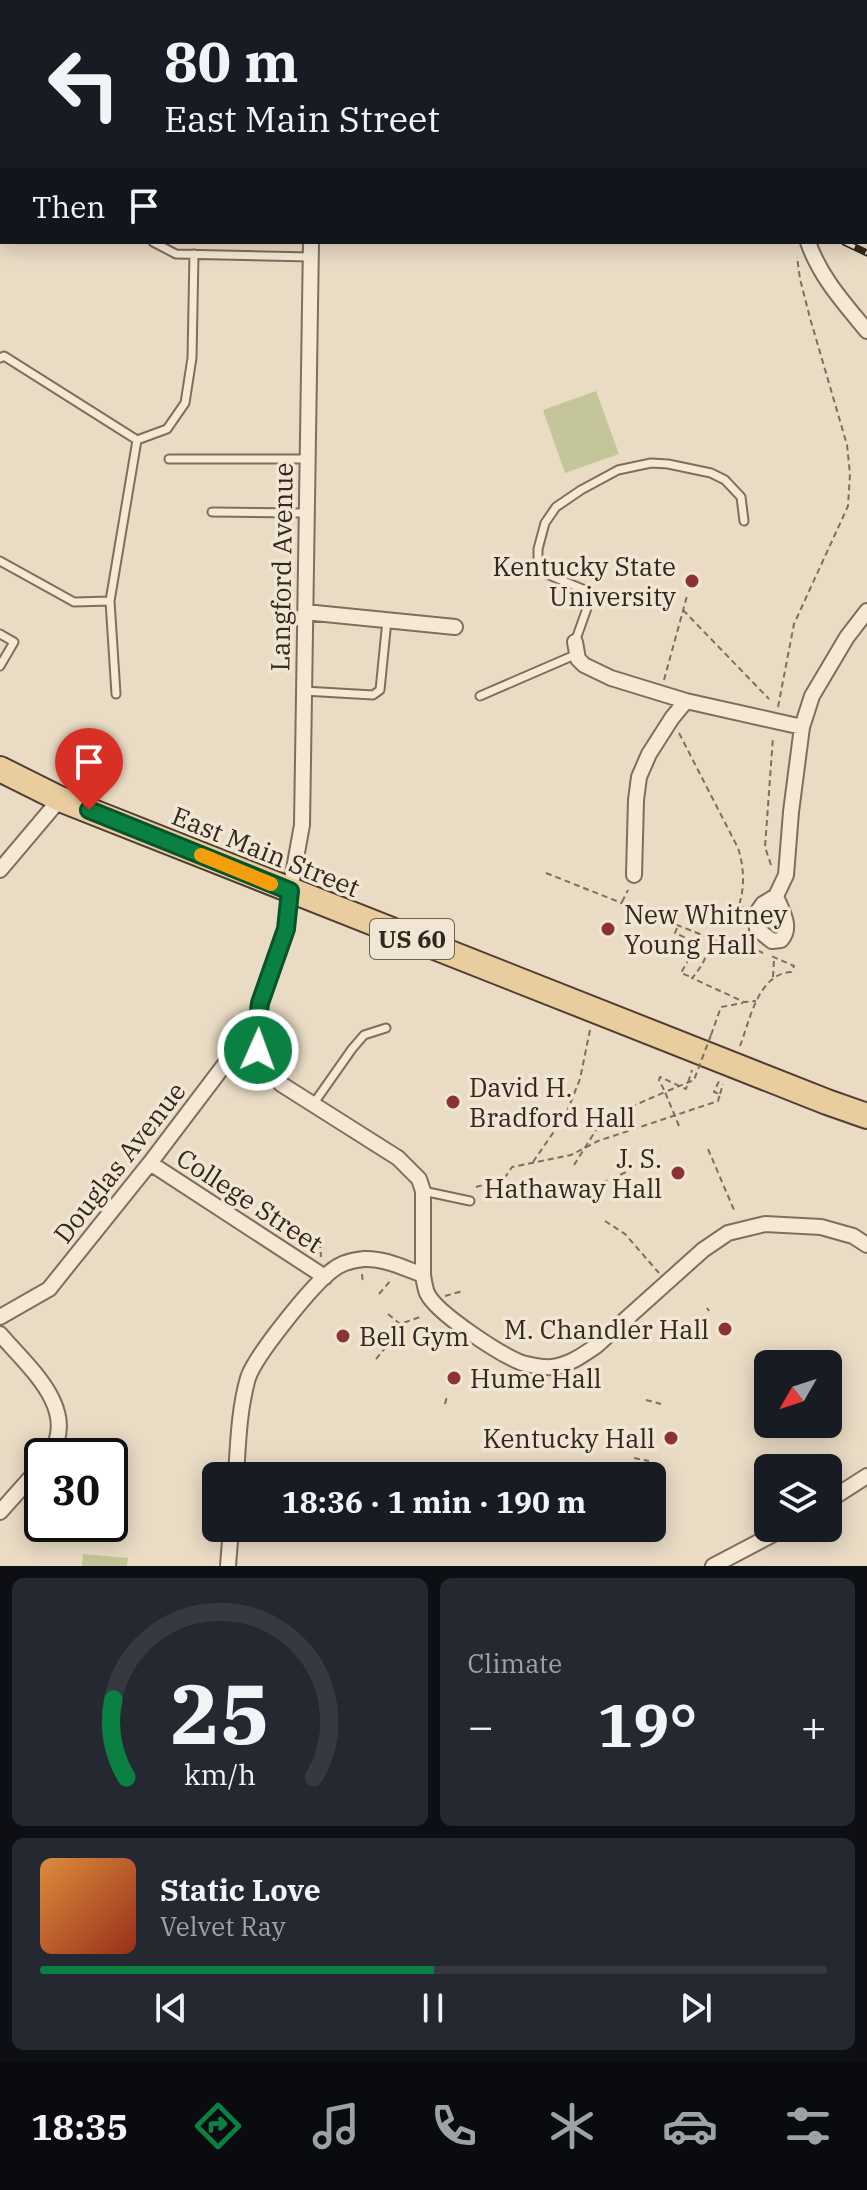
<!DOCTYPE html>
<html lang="en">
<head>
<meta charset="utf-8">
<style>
  :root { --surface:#171b24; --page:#242831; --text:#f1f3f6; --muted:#9ea1a6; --line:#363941; --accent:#0b8043 }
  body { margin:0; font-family:"IBM Plex Serif",serif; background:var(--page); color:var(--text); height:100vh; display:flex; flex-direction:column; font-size:30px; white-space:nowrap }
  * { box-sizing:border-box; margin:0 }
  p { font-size:26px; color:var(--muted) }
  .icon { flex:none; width:44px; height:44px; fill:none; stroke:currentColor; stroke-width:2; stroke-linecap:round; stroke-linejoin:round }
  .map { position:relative; height:1566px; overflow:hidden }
  .panel { display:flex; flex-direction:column; gap:12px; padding:12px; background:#0d0f14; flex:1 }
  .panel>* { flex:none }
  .hud { position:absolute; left:0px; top:0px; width:868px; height:244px; box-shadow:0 4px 20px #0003; background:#171b24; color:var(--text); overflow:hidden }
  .needle { width:52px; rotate:231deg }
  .tools { position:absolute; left:754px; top:1350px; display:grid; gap:16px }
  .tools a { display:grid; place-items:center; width:88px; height:88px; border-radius:12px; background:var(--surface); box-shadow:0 4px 20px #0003; font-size:40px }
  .speed { position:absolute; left:24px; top:1438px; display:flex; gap:16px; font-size:40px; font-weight:700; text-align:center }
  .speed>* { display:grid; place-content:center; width:104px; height:104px; border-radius:50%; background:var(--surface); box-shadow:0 4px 20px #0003; line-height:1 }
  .speed .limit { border:4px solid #111; border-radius:12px; background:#fff; color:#111 }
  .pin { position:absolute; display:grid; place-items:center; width:68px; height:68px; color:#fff; margin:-82px -34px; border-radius:50% 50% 50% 0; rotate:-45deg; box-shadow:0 0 8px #0007 }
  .pin .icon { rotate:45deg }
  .me { position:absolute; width:88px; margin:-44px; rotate:2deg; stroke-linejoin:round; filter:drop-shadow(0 0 6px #0008) }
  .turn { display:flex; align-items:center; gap:28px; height:168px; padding:0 32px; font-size:36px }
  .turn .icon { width:104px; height:104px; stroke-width:2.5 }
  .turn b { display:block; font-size:56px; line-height:68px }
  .then { display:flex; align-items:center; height:76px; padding:0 32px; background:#0003; gap:16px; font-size:30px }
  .big { font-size:60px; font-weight:700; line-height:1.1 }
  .panel .card { flex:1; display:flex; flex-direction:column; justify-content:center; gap:12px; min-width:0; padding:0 28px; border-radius:12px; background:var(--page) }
  .panel .dial { align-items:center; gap:0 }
  .dial svg { height:208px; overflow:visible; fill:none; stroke:var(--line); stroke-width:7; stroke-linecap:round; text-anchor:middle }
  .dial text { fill:var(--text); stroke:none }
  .song { display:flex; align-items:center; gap:24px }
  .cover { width:96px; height:96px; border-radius:12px; background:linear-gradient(135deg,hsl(30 70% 55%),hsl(10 70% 35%)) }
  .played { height:8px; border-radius:4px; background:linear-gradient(90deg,var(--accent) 50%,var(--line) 50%) }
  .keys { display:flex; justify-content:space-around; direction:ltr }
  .heat { display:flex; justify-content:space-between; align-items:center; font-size:44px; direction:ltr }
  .panel .tiles { flex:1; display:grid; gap:12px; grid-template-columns:1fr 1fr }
  .card:last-child { grid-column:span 2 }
  .trip { position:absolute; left:202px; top:1462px; width:464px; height:80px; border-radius:12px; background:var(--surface); box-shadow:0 4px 20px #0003; font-weight:700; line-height:80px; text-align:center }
  .menu { display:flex; height:128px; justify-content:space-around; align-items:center; background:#090b0e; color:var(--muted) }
  .menu .icon { width:56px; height:56px }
  .menu .on { color:var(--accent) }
  .menu b { font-size:36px; color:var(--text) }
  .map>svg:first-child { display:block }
  .green { fill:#c4c699 }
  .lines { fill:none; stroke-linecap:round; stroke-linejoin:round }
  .lane-casing { stroke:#826d5c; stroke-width:11 }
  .street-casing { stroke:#826d5c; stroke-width:18 }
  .primary-casing { stroke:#503d30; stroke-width:28 }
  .path { stroke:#826d5c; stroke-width:2; stroke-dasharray:6 4; stroke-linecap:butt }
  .lane { stroke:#f5e9d6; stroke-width:7 }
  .street { stroke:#f5e9d6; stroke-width:14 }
  .primary { stroke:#e9cd9f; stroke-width:24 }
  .rail-casing { stroke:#33271f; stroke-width:7 }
  .rail { stroke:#f1e6d3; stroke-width:4; stroke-dasharray:12; stroke-linecap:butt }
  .path-bridge { stroke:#826d5c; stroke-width:2; stroke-dasharray:6 4; stroke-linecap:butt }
  .route-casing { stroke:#07532c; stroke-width:20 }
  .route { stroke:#0b8043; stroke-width:14 }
  .slow { stroke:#f59e0b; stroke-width:14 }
  .poi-dot { fill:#8b3239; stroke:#f1e6d3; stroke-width:3 }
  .labels { text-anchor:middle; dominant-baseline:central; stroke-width:7; stroke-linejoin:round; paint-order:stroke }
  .shield { fill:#f1e6d3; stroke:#6c6055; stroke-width:2 }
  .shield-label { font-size:24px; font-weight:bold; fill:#33271f }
  .poi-label { font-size:26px; fill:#33271f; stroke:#f1e6d3; text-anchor:end }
  .street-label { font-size:26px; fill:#33271f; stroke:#f1e6d3 }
</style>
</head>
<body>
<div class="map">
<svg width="867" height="1566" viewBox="0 0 867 1566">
  <rect width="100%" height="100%" fill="#e9dbc4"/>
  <path class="green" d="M596 391 619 454 565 473 543 410Z
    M83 1554 128 1558 127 1566H82Z"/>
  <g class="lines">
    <defs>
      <path id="lane" d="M153 242 176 254 311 257
        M0 358 4 356 137 440 110 601 116 694
        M137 440 167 429 185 403 192 358 194 254
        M169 459H307
        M212 512 306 513
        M0 561 74 602 110 601
        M0 634 14 642 0 666
        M575 642 591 597 590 592 544 573 538 563V549L545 523 556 507 581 490 618 470 651 463 668 464 711 473 725 480 741 497 744 521
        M304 691 373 695 380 690 387 620
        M480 696 577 654
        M314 1103 352 1049 364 1035 386 1028
        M423 1191 470 1201"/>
      <path id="street" d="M487 0V2
        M786 0V2
        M146 2V0
        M315 2V0
        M0 63H2
        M0 215 2 212
        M808 242C820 277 844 303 867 331
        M305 612 455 627
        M575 642 578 659 584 665 611 678 686 701 802 727
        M0 870 60 799
        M634 875 636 800 639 777 649 754 672 718 686 701
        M776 896 786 875 791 812 802 727 812 696 847 637 867 611
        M776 896C781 910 793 927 781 940L772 941 757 929 756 914 763 904Z
        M258 1050 268 1070 281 1084 398 1158 419 1179 423 1191V1275
        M150 1163 325 1277
        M0 1317 49 1289 150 1163 225 1064 246 1052 258 1050 257 1026 260 1003 286 929 290 891 302 825 311 242
        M0 1334C28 1367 81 1410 49 1456
        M236 1476C238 1444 239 1409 248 1378 255 1356 311 1287 330 1272 339 1264 352 1260 364 1259 384 1258 404 1268 423 1275 424 1281 425 1288 427 1293 436 1313 501 1355 522 1363 530 1365 543 1368 552 1367 569 1365 583 1355 596 1346L703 1250 728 1233 765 1224 821 1227 853 1236 867 1245
        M828 1501 867 1476
        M0 1512 42 1465
        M228 1566 231 1528
        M713 1566 785 1528"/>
      <path id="primary" d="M0 769 60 799 827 1102 867 1116"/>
    </defs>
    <use href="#lane" class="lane-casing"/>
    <use href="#street" class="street-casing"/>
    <use href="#primary" class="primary-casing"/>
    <path class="path" d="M698 0 700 2
      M683 610 769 699
      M664 680 687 596
      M778 707 794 624 848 506 850 474 847 445 810 318 800 279 797 257
      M679 733 738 848C744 866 745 887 739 905L744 908
      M771 865 765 847 773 737
      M546 873 725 944H735L746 937
      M622 902 628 890
      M732 911 742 915
      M639 924 643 914
      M677 928 675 933 690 940 691 955 681 973 691 977
      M708 938C709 955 703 965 692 978L744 1002 756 1001
      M740 942 763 953
      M773 977 774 959
      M711 1035 721 1007 743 1003
      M740 1046C750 1020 758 974 791 972L794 966 769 955
      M720 1094 723 1084
      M603 1119 665 1092 659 1080 660 1077 686 1089 692 1070
      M708 1149 734 1210
      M533 1162 566 1114 580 1079 590 1030
      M602 1183 644 1164
      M476 1187 504 1179 512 1167 571 1155 598 1141 718 1101 720 1094 714 1092 719 1081
      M605 1221 625 1234 659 1273
      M320 1242 321 1257
      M362 1274 363 1284
      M379 1294 392 1279
      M445 1296 463 1291
      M707 1308 709 1311
      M388 1314 400 1324 423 1316
      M376 1359 394 1337 400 1338V1324
      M646 1400 661 1404
      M445 1404 447 1396
      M639 1430 649 1432
      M634 1458 649 1461"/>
    <use href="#lane" class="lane"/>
    <use href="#street" class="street"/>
    <use href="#primary" class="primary"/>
    <defs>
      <path id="rail" d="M611 0 612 2
        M844 242 867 253"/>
    </defs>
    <use href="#rail" class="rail-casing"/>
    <use href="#rail" class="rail"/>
    <path class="path-bridge" d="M679 1126 665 1092 694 1080 711 1035
      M574 1165 603 1119"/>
  </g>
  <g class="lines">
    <defs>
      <path id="route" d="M89 810 290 891 286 929 260 1003 257 1026 258 1050"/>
    </defs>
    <use href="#route" class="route-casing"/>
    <use href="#route" class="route"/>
    <path class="slow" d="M201 855 271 884"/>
  </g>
  <g class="poi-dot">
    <circle cx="692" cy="581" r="8"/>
    <circle cx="608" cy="929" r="8"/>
    <circle cx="453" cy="1102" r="8"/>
    <circle cx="678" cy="1173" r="8"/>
    <circle cx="725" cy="1329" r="8"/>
    <circle cx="343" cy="1336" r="8"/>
    <circle cx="454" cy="1378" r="8"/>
    <circle cx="671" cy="1438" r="8"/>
  </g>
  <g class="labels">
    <rect class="shield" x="370" y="919" width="84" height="40" rx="6"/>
    <g class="shield-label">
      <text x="412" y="939">US 60</text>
    </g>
    <g class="poi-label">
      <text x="676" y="566">Kentucky State<tspan x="676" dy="30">University</tspan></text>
      <text x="624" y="914" text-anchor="start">New Whitney<tspan x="624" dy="30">Young Hall</tspan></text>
      <text x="469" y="1087" text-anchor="start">David H.<tspan x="469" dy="30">Bradford Hall</tspan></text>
      <text x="662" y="1158">J. S.<tspan x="662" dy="30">Hathaway Hall</tspan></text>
      <text x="709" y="1329">M. Chandler Hall</text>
      <text x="359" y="1336" text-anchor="start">Bell Gym</text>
      <text x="470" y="1378" text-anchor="start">Hume Hall</text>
      <text x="655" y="1438">Kentucky Hall</text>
    </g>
    <g class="street-label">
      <text transform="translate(281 567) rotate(-89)">Langford Avenue</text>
      <text transform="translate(266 851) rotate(22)">East Main Street</text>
      <text transform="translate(119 1162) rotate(-52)">Douglas Avenue</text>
      <text transform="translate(250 1200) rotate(33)">College Street</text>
    </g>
  </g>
</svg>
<div class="tools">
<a><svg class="needle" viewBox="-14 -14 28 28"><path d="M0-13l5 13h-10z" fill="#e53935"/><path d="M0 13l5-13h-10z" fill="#9ea1a6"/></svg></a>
<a><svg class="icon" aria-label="layers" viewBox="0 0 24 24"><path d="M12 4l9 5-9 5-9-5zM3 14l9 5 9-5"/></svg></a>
</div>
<div class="speed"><div class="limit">30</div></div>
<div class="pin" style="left:89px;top:810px;background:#d93025"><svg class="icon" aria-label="arrive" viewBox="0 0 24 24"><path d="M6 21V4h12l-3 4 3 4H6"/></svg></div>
<svg class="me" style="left:258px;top:1050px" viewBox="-20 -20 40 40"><circle r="17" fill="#0b8043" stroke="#fff" stroke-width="3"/><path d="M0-11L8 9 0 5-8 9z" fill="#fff"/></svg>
<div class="trip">18:36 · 1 min · 190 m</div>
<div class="hud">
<div class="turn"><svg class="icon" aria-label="left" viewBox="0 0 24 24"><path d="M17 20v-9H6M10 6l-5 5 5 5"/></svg><div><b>80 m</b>East Main Street</div></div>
<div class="then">Then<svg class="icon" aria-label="arrive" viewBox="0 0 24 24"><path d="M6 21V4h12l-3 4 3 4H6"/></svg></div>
</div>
</div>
<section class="panel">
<div class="tiles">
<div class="card dial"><svg viewBox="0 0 100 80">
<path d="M14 69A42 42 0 1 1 86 69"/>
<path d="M14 69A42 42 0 0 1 9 39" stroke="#0b8043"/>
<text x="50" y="56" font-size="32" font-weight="700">25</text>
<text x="50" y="72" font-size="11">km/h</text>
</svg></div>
<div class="card"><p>Climate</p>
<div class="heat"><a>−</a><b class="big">19°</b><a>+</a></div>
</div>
<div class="card">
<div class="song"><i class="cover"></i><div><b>Static Love</b><p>Velvet Ray</p></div></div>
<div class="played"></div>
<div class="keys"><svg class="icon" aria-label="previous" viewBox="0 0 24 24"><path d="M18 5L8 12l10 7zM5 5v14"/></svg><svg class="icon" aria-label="pause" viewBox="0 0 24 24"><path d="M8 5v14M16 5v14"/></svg><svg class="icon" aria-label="next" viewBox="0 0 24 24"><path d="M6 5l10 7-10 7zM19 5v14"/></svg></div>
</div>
</div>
</section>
<nav class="menu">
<b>18:35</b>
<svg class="icon on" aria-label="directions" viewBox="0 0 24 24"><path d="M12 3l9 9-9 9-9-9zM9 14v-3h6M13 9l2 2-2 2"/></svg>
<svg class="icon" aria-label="music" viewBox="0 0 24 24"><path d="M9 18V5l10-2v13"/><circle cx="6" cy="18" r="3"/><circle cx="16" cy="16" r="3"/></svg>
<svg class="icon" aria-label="phone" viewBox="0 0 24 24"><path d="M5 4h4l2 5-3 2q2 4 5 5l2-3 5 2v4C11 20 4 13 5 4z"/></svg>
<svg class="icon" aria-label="climate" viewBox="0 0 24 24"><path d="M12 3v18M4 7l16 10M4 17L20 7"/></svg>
<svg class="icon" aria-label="car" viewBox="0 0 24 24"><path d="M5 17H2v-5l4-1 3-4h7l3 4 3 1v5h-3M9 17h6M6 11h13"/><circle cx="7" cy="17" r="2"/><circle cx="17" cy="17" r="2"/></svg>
<svg class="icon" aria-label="filters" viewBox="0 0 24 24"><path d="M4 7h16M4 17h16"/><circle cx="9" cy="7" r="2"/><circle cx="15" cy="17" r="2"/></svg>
</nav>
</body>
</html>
